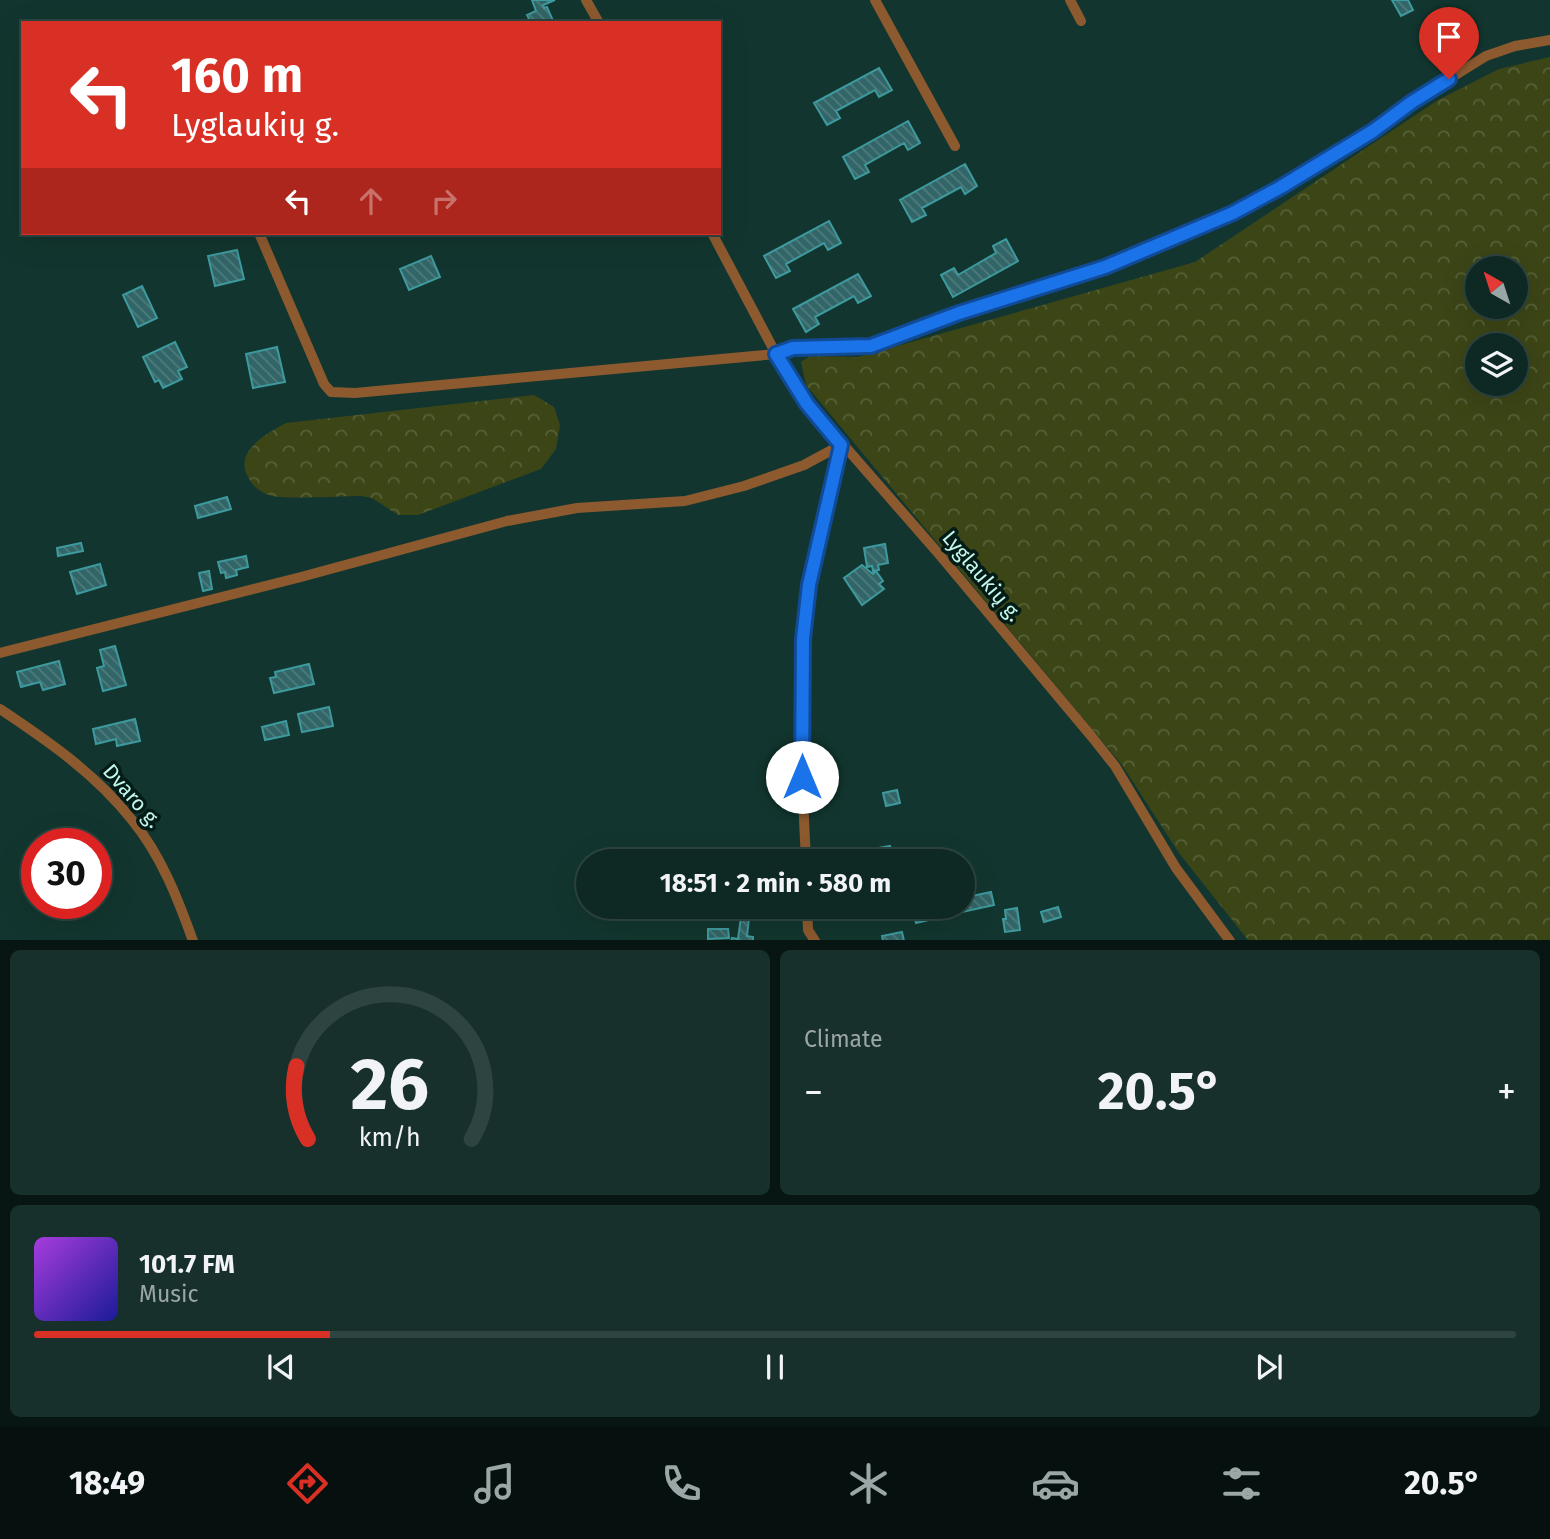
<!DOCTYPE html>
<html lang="en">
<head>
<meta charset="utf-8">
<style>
  :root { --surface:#0e2823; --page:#17302b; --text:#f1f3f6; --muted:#9ba6a6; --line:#2e4441; --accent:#d93025 }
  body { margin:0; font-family:"Fira Sans",sans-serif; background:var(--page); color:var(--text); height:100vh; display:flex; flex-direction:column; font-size:26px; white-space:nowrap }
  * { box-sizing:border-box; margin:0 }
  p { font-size:23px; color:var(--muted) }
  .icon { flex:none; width:38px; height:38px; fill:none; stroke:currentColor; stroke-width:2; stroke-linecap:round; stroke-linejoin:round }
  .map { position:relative; height:940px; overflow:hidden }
  .sheet { display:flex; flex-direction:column; gap:10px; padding:10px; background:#081613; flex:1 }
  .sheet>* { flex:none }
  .banner { position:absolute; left:21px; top:21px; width:700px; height:214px; border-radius:0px; box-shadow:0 7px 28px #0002,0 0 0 2px var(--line); background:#d93025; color:#fff; overflow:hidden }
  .needle { width:46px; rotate:321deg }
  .tools { position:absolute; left:1465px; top:256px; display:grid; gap:14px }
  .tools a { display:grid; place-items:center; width:63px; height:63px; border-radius:50%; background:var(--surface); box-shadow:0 7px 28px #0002,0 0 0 2px var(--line); font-size:35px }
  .speed { position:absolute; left:21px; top:828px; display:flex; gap:14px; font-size:35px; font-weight:700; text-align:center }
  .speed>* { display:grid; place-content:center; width:91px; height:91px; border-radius:50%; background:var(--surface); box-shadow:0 7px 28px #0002,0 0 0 2px var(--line); line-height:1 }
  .speed .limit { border:10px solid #d22; background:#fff; color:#111 }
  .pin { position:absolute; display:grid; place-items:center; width:60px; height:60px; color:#fff; margin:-72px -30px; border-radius:50% 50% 50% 0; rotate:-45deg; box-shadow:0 0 7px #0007 }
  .pin .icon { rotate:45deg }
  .me { position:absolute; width:77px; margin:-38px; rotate:0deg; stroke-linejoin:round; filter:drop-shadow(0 0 5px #0008) }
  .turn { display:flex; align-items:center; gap:24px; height:147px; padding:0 35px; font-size:32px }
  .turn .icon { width:91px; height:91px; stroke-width:2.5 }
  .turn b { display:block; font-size:49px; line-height:60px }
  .lanes { display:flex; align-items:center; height:66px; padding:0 35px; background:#0003; justify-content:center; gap:35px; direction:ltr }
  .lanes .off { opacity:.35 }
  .big { font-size:52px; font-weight:700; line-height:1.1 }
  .sheet .card { flex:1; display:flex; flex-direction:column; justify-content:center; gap:10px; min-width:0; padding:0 24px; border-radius:10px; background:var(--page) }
  .sheet .dial { align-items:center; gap:0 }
  .dial svg { height:182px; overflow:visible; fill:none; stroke:var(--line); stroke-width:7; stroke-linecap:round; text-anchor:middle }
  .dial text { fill:var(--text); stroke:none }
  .song { display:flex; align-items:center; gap:21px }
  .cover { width:84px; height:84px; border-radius:10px; background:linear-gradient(135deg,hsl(280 70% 55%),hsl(240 70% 35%)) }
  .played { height:7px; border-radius:4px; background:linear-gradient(90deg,var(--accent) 20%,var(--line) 20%) }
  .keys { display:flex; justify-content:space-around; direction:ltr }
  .heat { display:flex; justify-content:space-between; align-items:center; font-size:38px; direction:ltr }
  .sheet .tiles { flex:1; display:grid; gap:10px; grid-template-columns:1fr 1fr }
  .card:last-child { grid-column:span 2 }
  .trip { position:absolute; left:576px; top:849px; width:399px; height:70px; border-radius:35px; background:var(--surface); box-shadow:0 7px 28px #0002,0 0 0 2px var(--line); font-weight:700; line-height:70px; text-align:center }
  .menu { display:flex; height:112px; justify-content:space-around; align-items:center; background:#06100e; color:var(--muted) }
  .menu .icon { width:49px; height:49px }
  .menu .selected { color:var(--accent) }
  .menu b { font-size:32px; color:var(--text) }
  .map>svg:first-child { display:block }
  .forest { fill:url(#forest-crowns); fill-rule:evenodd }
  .building { fill:url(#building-back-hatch); stroke:#3d9a9e; stroke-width:2 }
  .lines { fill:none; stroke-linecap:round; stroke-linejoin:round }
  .minor { stroke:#8d5a2f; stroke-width:10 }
  .route-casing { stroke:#114b97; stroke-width:18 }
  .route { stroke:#1a73e8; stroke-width:12 }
  .labels { text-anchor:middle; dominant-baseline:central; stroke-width:7; stroke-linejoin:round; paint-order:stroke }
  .street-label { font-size:21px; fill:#c5f7eb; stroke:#031c17 }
</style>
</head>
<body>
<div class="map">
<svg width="1550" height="941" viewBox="0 0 1550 941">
  <defs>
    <pattern id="forest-crowns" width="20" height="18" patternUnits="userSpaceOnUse" patternTransform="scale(1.75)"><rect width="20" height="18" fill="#3c4516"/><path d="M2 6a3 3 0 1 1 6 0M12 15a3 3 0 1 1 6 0" fill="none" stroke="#576138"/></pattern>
    <pattern id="building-back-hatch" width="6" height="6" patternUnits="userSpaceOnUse" patternTransform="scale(1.75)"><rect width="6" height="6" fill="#326567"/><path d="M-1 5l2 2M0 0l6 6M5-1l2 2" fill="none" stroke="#4e7c7d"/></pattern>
  </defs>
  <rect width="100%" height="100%" fill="#12362f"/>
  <path class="forest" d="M1550 57V940H1248L1179 853 1122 765 806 385 801 362 810 356 858 357 1195 262 1438 100 1499 69ZM1477 268H1516V306H1477ZM1477 345H1516V383H1477Z
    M534 395 554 407 560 425 556 449 541 469 418 515H398L372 498 361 496C343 496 281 500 269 495 257 491 251 484 246 473 237 449 268 433 286 423Z"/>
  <path class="building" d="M532 0H555L543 5 544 8 547 7 554 23H531L527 15 536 11Z
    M1392 0H1408L1413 10 1401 16Z
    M879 68 892 90 879 97 875 90 836 111 840 118 827 125 814 103Z
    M908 121 920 143 908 150 904 143 865 165 869 172 855 179 843 157Z
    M965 164 977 186 965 194 961 187 922 208 926 215 912 222 900 200Z
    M829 221 841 243 828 250 824 243 786 264 790 271 776 278 764 256Z
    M1006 239 1018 261 953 297 941 275 954 268 958 275 996 253 993 246Z
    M237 250 244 279 215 286 208 256Z
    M431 256 440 277 409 290 400 269Z
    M858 274 871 296 858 303 854 296 815 317 819 324 806 332 793 309Z
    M142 286 157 318 138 327 123 295Z
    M175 342 187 367 178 371 182 379 163 388 159 380 155 382 143 357Z
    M277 347 285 382 253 388 246 354Z
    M227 497 231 509 198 518 195 506Z
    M81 543 83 551 58 556 57 548Z
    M885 544 888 563 878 565 879 570 873 571 872 566 867 567 864 548Z
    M246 556 248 567 236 570 237 575 226 578 225 572 221 573 218 562Z
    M100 564 106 585 77 594 70 572Z
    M862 565 873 574 876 571 883 581 879 584 884 589 862 605 844 578Z
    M209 571 212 589 203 591 199 573Z
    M115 646 126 685 103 691 97 668 104 666 100 650Z
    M59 661 65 684 43 690 40 682 21 687 17 672Z
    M309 664 314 684 274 693 270 678 276 677 275 672Z
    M329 707 333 726 302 732 298 714Z
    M135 719 140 741 117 746 116 739 96 744 93 729Z
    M286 721 289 735 265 740 262 727Z
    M897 790 900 803 886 806 883 793Z
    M890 846 892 853 897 852 899 861H871L870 858 879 856 878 848Z
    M991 892 994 905 962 912V898Z
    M663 906H678L679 916 664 917Z
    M765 906H801V910H790V914L765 915Z
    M926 907 929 920 916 923 913 909Z
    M1058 907 1061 917 1044 922 1041 912Z
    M1017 908 1020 930 1005 932 1003 919H1006L1005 910Z
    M741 917 749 918 747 936 753 937V941H731L732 938 738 939Z
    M708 929H728L729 938 708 939Z
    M902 932 904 941H883L882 936Z"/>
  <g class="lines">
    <path class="minor" d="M586 0 599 23
      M875 0 955 146
      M1070 0 1081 21
      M259 233 324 384 331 392 355 393 776 354 793 348 871 346 959 313 1105 267 1233 213 1281 187 1373 131 1412 102 1486 56 1515 46 1550 40
      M712 233 776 354 807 403 938 553 1092 737 1115 766 1176 868 1230 941
      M0 653 301 577 507 521 577 508 685 501 744 486 804 465 841 445
      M0 709C48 741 96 774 132 820 161 855 178 899 193 941
      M806 861 802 777 803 639 809 585 841 445
      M807 906 808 930 815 941"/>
  </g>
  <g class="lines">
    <defs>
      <path id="route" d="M802 777 803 639 809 585 841 445 807 404 776 354 793 348 871 346 959 313 1105 267 1233 213 1281 187 1373 131 1412 102 1449 79"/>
    </defs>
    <use href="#route" class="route-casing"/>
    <use href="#route" class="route"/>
  </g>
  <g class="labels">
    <g class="street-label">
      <text transform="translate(982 576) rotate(50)">Lyglaukių g.</text>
      <text transform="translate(132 796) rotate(49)">Dvaro g.</text>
    </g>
  </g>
</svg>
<div class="tools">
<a><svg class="needle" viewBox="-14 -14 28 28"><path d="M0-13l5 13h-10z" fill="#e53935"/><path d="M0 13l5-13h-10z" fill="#9ba6a6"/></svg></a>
<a><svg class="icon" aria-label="layers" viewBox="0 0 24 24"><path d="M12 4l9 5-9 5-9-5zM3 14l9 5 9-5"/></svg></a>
</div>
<div class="speed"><div class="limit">30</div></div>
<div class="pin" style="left:1449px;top:79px;background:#d93025"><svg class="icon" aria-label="arrive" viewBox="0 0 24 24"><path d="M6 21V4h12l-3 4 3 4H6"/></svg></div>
<svg class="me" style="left:802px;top:777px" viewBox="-20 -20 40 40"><circle r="19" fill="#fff"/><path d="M0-13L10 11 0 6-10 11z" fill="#1a73e8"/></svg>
<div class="trip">18:51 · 2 min · 580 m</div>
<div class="banner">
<div class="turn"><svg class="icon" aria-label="left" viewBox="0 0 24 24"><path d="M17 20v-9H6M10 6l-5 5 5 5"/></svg><div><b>160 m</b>Lyglaukių g.</div></div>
<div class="lanes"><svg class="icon" aria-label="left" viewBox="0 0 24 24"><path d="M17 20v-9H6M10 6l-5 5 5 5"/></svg><svg class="icon off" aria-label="ahead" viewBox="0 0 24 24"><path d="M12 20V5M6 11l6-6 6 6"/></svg><svg class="icon off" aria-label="right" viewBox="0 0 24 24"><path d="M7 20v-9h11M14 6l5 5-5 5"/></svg></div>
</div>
</div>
<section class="sheet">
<div class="tiles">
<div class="card dial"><svg viewBox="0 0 100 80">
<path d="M14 69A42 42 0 1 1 86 69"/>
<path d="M14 69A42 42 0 0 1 9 37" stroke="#d93025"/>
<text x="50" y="56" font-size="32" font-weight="700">26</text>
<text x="50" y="72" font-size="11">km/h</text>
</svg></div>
<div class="card"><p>Climate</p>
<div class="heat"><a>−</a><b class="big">20.5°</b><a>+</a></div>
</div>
<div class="card">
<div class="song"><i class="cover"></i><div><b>101.7 FM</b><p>Music</p></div></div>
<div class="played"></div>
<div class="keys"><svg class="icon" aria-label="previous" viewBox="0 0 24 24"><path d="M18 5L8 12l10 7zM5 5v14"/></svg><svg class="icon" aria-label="pause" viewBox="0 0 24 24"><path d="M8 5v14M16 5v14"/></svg><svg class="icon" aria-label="next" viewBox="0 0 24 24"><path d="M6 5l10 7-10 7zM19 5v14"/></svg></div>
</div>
</div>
</section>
<nav class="menu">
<b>18:49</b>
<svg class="icon selected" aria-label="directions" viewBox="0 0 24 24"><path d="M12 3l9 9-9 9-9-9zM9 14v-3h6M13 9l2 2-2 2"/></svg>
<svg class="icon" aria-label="music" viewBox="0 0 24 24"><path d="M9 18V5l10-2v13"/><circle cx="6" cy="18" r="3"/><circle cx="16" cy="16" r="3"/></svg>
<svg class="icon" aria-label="phone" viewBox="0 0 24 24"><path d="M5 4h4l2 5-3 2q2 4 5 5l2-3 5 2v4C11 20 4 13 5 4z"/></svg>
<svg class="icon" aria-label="climate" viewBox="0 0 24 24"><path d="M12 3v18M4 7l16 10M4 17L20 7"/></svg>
<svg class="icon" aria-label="car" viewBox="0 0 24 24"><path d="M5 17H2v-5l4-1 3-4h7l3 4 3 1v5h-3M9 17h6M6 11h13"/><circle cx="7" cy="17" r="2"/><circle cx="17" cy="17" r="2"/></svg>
<svg class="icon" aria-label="filters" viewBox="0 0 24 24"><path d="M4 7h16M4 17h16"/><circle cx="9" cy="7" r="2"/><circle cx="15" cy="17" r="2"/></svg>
<b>20.5°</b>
</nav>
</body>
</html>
